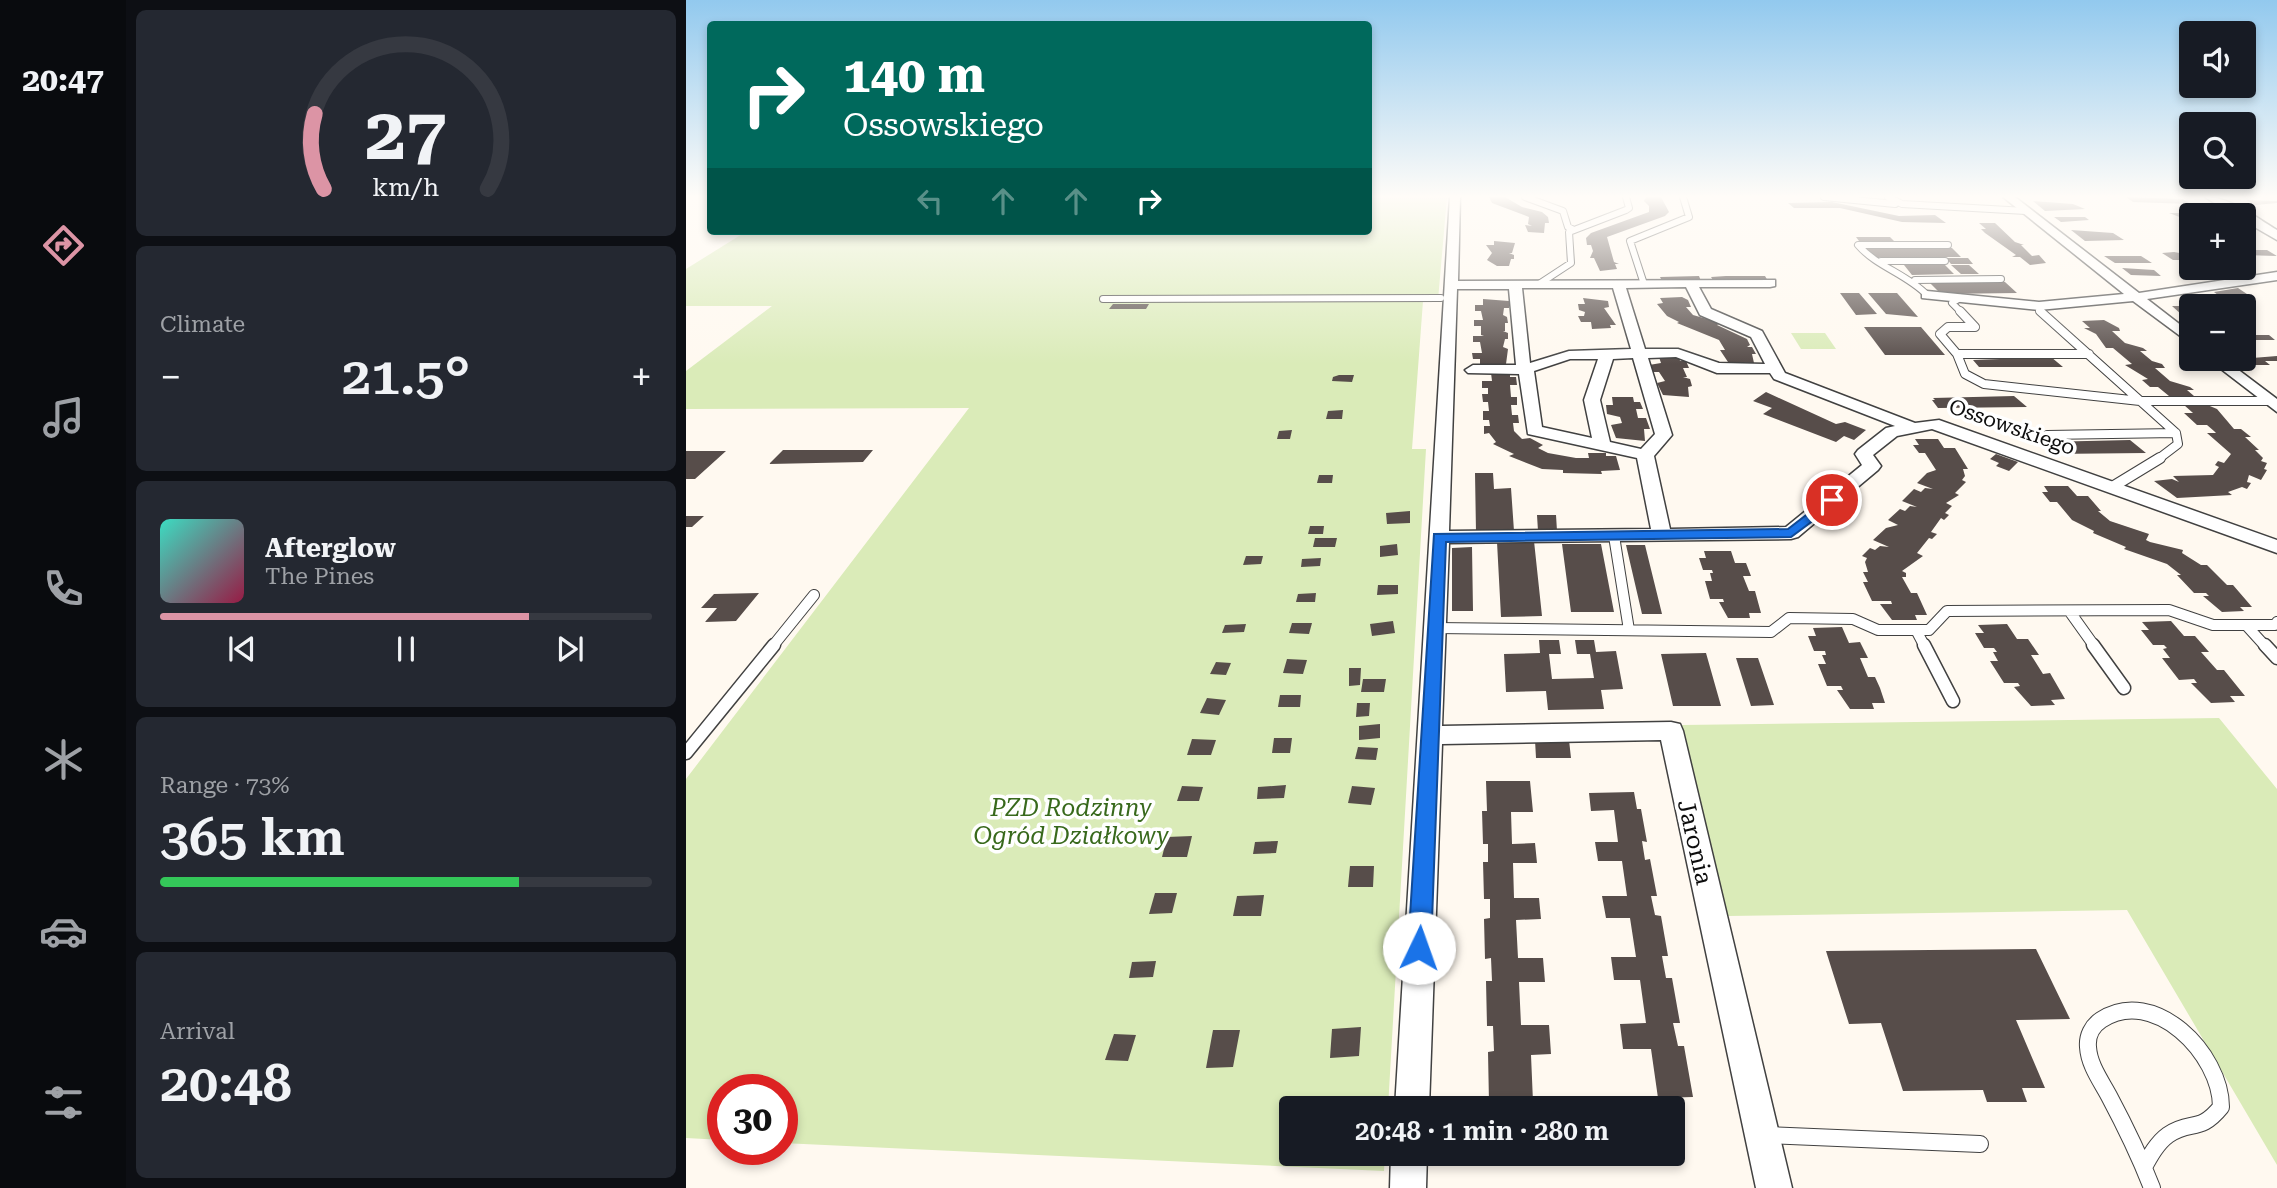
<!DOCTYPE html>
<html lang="en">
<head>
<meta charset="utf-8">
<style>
  :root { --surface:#171b24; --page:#242831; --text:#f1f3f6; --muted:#9ea1a6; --line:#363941; --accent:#dc94a5 }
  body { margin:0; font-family:"Roboto Serif",serif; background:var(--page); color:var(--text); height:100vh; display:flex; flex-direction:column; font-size:26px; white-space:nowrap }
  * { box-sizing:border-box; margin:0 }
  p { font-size:23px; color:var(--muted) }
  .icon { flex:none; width:38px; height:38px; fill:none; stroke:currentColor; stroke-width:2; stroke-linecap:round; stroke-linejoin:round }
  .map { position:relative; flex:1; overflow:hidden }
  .panel { display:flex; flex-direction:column; gap:10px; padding:10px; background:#0d0f14; width:560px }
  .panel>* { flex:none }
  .hud { position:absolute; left:21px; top:21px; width:665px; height:214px; border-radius:7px; box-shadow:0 4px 10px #0003; background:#00695c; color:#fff; overflow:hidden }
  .controls { position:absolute; left:1493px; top:21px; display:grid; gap:14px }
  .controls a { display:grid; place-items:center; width:77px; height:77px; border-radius:7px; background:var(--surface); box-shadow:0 4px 10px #0003; font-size:35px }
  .speed { position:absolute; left:21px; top:1074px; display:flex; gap:14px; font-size:35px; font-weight:700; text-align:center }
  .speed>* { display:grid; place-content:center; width:91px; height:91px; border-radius:50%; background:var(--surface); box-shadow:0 4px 10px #0003; line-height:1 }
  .speed .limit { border:10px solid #d22; background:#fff; color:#111 }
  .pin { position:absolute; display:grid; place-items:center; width:60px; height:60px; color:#fff; margin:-30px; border:4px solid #fff; border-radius:50%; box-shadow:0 2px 7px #0007 }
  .me { position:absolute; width:77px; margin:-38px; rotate:3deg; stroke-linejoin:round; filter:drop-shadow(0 0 5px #0008) }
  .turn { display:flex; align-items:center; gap:24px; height:147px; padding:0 21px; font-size:32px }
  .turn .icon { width:91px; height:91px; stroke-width:2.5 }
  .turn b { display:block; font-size:49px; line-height:60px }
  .lanes { display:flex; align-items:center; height:66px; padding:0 21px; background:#0003; justify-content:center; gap:35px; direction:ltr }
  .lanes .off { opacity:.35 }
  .big { font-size:52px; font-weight:600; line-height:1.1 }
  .panel .widget { flex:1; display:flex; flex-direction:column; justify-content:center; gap:10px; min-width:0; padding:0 24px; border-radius:10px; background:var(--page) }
  .panel .dial { align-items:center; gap:0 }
  .dial svg { height:182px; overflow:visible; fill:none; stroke:var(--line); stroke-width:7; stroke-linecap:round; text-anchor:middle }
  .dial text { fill:var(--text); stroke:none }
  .song { display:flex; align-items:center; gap:21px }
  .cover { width:84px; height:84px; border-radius:10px; background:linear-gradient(135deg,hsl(170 70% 55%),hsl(340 70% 35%)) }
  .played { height:7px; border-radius:4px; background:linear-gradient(90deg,var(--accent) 75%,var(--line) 75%) }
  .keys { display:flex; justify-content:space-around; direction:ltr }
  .heat { display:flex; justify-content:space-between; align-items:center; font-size:38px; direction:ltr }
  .charge { height:10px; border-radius:5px; background:linear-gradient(90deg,#34c759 73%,var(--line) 0) }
  .trip { position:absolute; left:593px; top:1096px; width:406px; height:70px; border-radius:7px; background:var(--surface); box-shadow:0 4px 10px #0003; font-weight:600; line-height:70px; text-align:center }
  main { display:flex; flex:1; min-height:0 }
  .tabs { display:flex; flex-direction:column; width:126px; justify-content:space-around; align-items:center; background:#090b0e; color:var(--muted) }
  .tabs .icon { width:49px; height:49px }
  .tabs .active { color:var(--accent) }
  .tabs b { font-size:32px; color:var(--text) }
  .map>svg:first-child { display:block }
  .green { fill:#daebb8 }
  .building { fill:#574d4a }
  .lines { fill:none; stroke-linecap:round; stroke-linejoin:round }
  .service-far4-casing { stroke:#414141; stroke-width:8 }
  .service-far3-casing { stroke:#414141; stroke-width:10 }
  .service-far2-casing { stroke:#414141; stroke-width:12 }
  .service-far1-casing { stroke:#414141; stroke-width:15 }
  .service-casing { stroke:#414141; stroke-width:18 }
  .minor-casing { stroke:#414141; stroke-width:3 }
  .tertiary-casing { stroke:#414141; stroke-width:3 }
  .service-far4 { stroke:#fff; stroke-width:6 }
  .service-far3 { stroke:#fff; stroke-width:8 }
  .service-far2 { stroke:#fff; stroke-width:10 }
  .service-far1 { stroke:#fff; stroke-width:12 }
  .service { stroke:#fff; stroke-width:16 }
  .minor { fill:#fff; fill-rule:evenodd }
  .tertiary { fill:#fff; fill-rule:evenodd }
  .route { fill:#1a73e8; stroke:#114b97; stroke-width:2 }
  .labels { text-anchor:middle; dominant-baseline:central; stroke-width:7; stroke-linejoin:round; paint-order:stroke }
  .street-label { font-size:21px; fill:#0e0e0e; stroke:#fff }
  .near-park-label { font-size:24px; font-style:italic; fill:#38691c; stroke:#fff }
  .near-street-label { font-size:24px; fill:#0e0e0e; stroke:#fff }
</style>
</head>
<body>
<main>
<nav class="tabs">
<b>20:47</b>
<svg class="icon active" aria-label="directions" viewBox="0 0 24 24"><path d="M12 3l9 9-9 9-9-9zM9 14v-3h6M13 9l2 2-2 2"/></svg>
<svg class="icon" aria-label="music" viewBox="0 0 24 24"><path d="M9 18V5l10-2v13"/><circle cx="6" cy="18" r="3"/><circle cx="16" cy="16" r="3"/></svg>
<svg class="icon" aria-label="phone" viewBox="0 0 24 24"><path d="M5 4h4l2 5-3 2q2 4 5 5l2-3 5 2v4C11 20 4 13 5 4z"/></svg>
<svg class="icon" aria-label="climate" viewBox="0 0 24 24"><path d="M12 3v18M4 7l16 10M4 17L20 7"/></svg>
<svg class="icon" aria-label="car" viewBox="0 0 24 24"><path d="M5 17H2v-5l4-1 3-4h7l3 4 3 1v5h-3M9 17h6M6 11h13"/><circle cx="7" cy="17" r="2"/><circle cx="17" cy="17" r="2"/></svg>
<svg class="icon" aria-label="filters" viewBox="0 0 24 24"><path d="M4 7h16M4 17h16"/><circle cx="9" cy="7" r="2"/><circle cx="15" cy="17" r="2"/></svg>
</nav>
<section class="panel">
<div class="widget dial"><svg viewBox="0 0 100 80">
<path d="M14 69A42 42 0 1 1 86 69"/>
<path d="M14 69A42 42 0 0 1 10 36" stroke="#dc94a5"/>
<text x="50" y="56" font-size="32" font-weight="700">27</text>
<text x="50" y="72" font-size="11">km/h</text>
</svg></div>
<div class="widget"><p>Climate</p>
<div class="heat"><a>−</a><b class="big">21.5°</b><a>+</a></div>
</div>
<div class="widget">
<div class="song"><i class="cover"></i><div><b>Afterglow</b><p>The Pines</p></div></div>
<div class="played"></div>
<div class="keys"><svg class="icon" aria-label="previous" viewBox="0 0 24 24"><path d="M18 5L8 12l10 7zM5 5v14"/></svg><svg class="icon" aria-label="pause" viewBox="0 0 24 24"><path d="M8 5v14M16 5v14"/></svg><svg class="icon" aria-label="next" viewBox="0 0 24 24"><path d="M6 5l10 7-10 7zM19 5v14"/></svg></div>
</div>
<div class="widget"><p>Range · 73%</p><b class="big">365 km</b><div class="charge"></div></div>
<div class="widget"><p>Arrival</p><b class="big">20:48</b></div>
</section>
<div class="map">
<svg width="1591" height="1188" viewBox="0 0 1591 1188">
  <rect width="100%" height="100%" fill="#fff9f0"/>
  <path class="green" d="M683 197H761L752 300 737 301 726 449H740L702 1108H606V1153H699L698 1171 96 1143V1090H37V1140L0 1138V779L283 408 0 409V371L86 306H0V269L61 231H682Z
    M1105 333H1139L1150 349H1115Z
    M1533 718 1591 789V1165L1441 910 1042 916 996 725Z"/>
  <path class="building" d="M803 197H819L836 207 856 212 862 217 863 223H859L858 233 842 232 839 225 846 226 842 224 843 217 806 203Z
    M960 197H975L983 212 979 216 921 237 928 262 933 264H929L931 269 914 271 908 258H904L907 251 905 245H901L900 238 905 233 963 212V206L958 201Z
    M1440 197 1497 199 1505 204 1447 202Z
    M1560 200 1591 201V203L1569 205Z
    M1347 201 1387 204 1399 209 1359 211Z
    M1146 202 1213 216 1249 215 1260 223 1216 222 1154 208H1108L1102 203Z
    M1500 210H1516L1524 215H1505V219H1499L1483 213H1504Z
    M1368 217H1399L1403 220 1375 222Z
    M1293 223H1309L1329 242 1338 245H1335L1346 256 1353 255 1360 263 1344 265 1334 257H1326L1330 255 1299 233 1295 229H1300Z
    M1385 230 1427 233 1438 240 1399 241Z
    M1170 237H1204L1208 241H1173Z
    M808 241 829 243 826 253H823L828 255V259H825L823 266H811L801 260 806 253 800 245H808Z
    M1179 248H1266L1275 257H1187Z
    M1560 250H1581L1591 256 1558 255V251H1562Z
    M1488 252 1505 255V264L1499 260H1487L1476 253Z
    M1418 256H1455L1466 263H1429Z
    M1260 258H1282L1287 264H1265Z
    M1218 265H1259L1268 274 1226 275Z
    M1265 265H1283L1293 274H1275Z
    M1436 268 1468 270 1475 276 1445 275Z
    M1013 276 1015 281H976L974 277Z
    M1040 276H1079L1082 281 1027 280 1025 277Z
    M1319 282 1331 293 1255 294 1244 283Z
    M1552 288 1561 294 1536 298 1528 292Z
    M1154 293H1173L1191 314 1170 315Z
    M1182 293H1211L1232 317 1200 314Z
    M996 297 1002 300 1005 307H1000L1007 315 1035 323 1031 325 1061 339 1064 345 1061 347H1066L1070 354H1066L1068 363 1042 362 1034 350H1039L1033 340 991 323 993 322 981 316 971 304 977 303 974 298Z
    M897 298 922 301 923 307 918 308 930 325H924L925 328 906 329 905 322H895L892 316H898L899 312 893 310 892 304H899Z
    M797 299 823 301V308H818L817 315 821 317 822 323H819V331H817L822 333V339H819L817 347 822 349 820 364 794 365V359H787L786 353H796L794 342H787V336H798L795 335V326H788V320H797L795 311H789V305H797Z
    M427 304H463L460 309H423Z
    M1486 306H1505V314H1495Z
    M1418 320 1433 328 1434 331H1426L1439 343 1457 348 1461 351H1454L1466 361 1476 364 1479 368H1469L1484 381 1504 387 1508 390H1501L1508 396H1483L1472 387H1464L1456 380 1462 379 1439 365 1446 364 1427 348H1420L1410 334 1398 328H1404L1396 321Z
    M1178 327H1235L1259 355H1199Z
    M1558 332 1563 335H1583L1589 340H1558Z
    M1591 356V361H1579L1584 365H1563L1554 359Z
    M973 357H993L994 361H1000L1003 368H997L1001 377H997L1004 379 1006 386 1002 387 1003 397 977 395 971 383 979 381 973 372H966L963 365 975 363Z
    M1365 357 1377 367H1293L1287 360Z
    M805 373H824V377H830L831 385H824L825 397H831V405H825L826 415H832L833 423H827L828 431 836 439 844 438 857 445 852 448 862 453 890 458H903L902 453H920V456H930L934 470 915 471 916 474 877 473V470L856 469 823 456 828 454 807 444 810 442 803 433 798 434V426H804L803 420H797V411H803L802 402H797L796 394H802V388H796V381H806Z
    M653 375H668L666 382 646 381 647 377Z
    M1080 392 1150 424 1159 422 1180 430 1168 440 1158 436 1150 442 1077 414 1086 408 1067 401Z
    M1328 396 1341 407 1252 408 1246 400H1249L1247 398Z
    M926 397H947L948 402H954L957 409H950L952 418H960L964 429H958L959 441 930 438 925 425 936 423 934 417 921 414 920 405H927Z
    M1519 404 1531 409 1548 429H1555L1565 437H1559L1573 450H1569L1577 458 1575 461 1581 463 1578 469 1581 470 1575 480 1563 475 1561 482 1565 483 1561 489 1556 487 1542 492 1546 495 1491 498 1468 481 1486 479 1493 482 1487 476 1527 475 1533 467 1529 465 1532 461 1538 463 1545 454 1521 433H1530L1528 431 1521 425H1511L1498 413H1507L1498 405Z
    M657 410 656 419H640L642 411Z
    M606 430 604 439H591L593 431Z
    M1229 439H1252L1258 448H1269L1282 469H1277L1279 476 1276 480 1280 482 1269 493 1273 495 1260 503 1266 506 1259 513 1263 515 1258 520 1255 518 1245 532 1251 534 1246 539 1243 538 1231 553 1237 556 1216 571 1220 573V577H1216L1225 593H1231L1241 615H1229L1231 620H1206L1194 604H1206L1205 601H1186L1177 582H1182L1177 572H1182L1179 562 1181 558 1176 556 1184 548 1189 550 1194 546 1203 547 1187 540 1200 528 1212 525 1202 520 1214 509 1219 511 1224 506 1231 507 1216 501 1228 489 1235 492 1239 488 1247 489 1231 483 1241 473 1250 470 1239 453H1233L1227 445H1233Z
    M1444 440 1460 453 1365 454 1357 445H1361L1358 442Z
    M97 450H187L177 462 83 464Z
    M0 451H40L9 479H0Z
    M1310 454 1332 462 1323 471 1310 466 1313 463 1304 459Z
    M789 473H807L808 489 825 488 828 531 790 532Z
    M633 475H647L646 483H631Z
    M1358 486H1382L1391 496H1402L1415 511H1412L1424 521 1463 534 1460 540 1464 542 1497 550 1496 553 1515 565H1521L1541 585H1547L1566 607H1554L1558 611 1536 612 1517 596H1523L1520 593H1508L1491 575H1495L1481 564 1438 549 1440 547 1407 533 1408 531 1386 520 1371 502H1364L1356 492H1362Z
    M724 511V523L701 524 700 513Z
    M851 515H870L871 531H852Z
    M0 516H18L6 527H0Z
    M624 526H638L637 534H622Z
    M629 538H651L649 547H627Z
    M848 541 856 616 815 617 811 542Z
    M711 544 712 555 694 557V546Z
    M876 544H915L928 612H885Z
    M940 545H959L976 614H956Z
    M786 547 787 611H766V548Z
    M1018 551H1045L1049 563H1060L1065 576H1057L1063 591H1069L1075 613H1063L1064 618H1042L1033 602H1038L1037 599H1024L1019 581H1026L1024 573H1027L1026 570H1017L1013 558H1020Z
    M560 556H577L575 564 557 565Z
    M635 558 634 566 615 567 616 559Z
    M692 585H712V594L691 595Z
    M73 593 50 621 19 622 31 608H15L28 594Z
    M630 593 629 602H610L612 594Z
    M707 621 709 633 686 636 684 624Z
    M1485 621 1498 636H1509L1523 652H1515L1531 670H1538L1559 696H1544L1549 702 1525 703 1505 683H1511L1508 679 1493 680 1476 658H1484L1477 649 1481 648 1478 645H1467L1455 630H1463L1456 622Z
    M606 623H626L623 634 603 633Z
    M560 624 558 632 536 633 539 625Z
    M1321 624 1331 639H1342L1353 655H1345L1357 674 1364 673 1379 699 1365 700 1369 705 1345 706 1328 687 1334 686 1332 683H1318L1304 661H1312L1307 652H1311L1308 648H1298L1289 633H1298L1292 625Z
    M1156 627 1163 643 1174 642 1182 658H1174L1182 677H1189L1194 688 1199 703H1186L1188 709H1164L1151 690H1157L1155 686H1141L1132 664H1140L1136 655H1140L1139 651H1128L1122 636H1130L1127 628Z
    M853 640H873L875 654H863L866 679 908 678 904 654H891L889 640H908L910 652 930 651 937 689 915 690 918 709 862 710 860 691 820 692 818 654 854 653Z
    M1020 653 1035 706H987L975 654Z
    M1050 658H1072L1088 705 1065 706Z
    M601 659 621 660 617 674 597 673Z
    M530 662 545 663 540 675 524 674Z
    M663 668H675L674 685 663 686Z
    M677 679H700L698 692H675Z
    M594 695H615L614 707H592Z
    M521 698 540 700 533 715 514 713Z
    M671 703H684L683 716 670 717Z
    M694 724V738L673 740V726Z
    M588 738H606L604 753H586Z
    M506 739 530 740 525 755H501Z
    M849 740H883L885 758H850Z
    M672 747 692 748 690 760 669 759Z
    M800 781H844L847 812H825L826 844 849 843 851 863H827L828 898H853L855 919 830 920 832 958H857L859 982H833L835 1025H863L865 1054 845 1055 847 1102 803 1103 802 1052 808 1051 807 1026H801L800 981H806L805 958 799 959 798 919 804 918V899H798L797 862H802V844H797L796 811H801Z
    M600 785 598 798 571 799 572 787Z
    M496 786 517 787 513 801H491Z
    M666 786 689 788 685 805 662 803Z
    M948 792 951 809H955L961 842 956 841 959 860 964 859 971 896H965L969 915 975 916 982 956H976L980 978H986L994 1023H987L992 1046H998L1007 1097 972 1098 965 1049H937L934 1024 960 1023 954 980H928L925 957H950L944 918H920L916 896H941L936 861H912L909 842H932L928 810 905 811 903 793Z
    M506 836 501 857H476L481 837Z
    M592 841 590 853 567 854 569 842Z
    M664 866H688L687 887H662Z
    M469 893H491L486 913 463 914Z
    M578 895 575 916H547L551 896Z
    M1350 949 1384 1019 1330 1020 1359 1088H1336L1341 1102H1301L1297 1090 1217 1091 1195 1023 1163 1024 1140 951Z
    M470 961 467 977 443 978 446 962Z
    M675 1027 673 1056 644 1058 646 1029Z
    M527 1030H554L547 1067 520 1068Z
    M428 1034 450 1035 442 1061 419 1060Z"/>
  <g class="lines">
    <defs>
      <path id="service-far4" d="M839 197 877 211 882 227 886 229
        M1138 197 1209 204
        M1202 197 1216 204 1340 211
        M1195 261H1259
        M1229 280 1315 279
        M853 284 885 263 883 232 940 210 943 208 940 197
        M958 284 944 241 1003 217 997 197
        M1241 295C1221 274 1191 267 1172 245H1262
        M1274 298 1266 303 1276 313
        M417 299 755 298
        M1353 306 1356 313"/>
      <path id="service-far3" d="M1274 311 1289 327H1262L1254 334 1271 354H1403
        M1354 311 1490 433 1361 435
        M1271 354 1279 374 1298 384 1454 401H1584
        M1471 460 1492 444 1490 433"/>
      <path id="service-far2" d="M1428 486 1474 458
        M928 536 943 630
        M1384 612 1409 647
        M1560 625 1580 647
        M749 628 1085 632 1103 618 1167 619 1192 630H1243L1261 611 1483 610 1527 625H1589L1591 622
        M1230 630 1239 647
        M86 647 128 595"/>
      <path id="service-far1" d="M1238 645 1267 701
        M1407 645 1438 688
        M1579 645 1591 658
        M0 753 88 645"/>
      <path id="service" d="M1080 1135 1294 1144
        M1458 1167C1464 1156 1471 1143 1482 1135 1505 1119 1513 1134 1535 1107 1535 1054 1468 985 1415 1020 1406 1026 1401 1036 1402 1047 1403 1065 1415 1081 1423 1096 1439 1126 1454 1157 1466 1188"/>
      <path id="minor" d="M764 197H774L772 281 1089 280V286L1084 287H1013L1025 309 1076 331 1099 373 1229 423 1253 420 1591 540V553L1246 429 1211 436 1187 455 1195 466 1192 470 1112 537 1105 539 763 543 756 726 985 722 994 724 997 731 1106 1188H1070L975 740 756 744 743 1108H709ZM1000 287 1014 315 1065 337 1079 364 1033 363 992 349H959L940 288ZM836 288H927L945 349 883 351 844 363ZM771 289H823L830 365H787L779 370 782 373 833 374 842 434 951 458 965 529 763 531ZM990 357 1031 373H1084L1088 379 1209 426 1200 428 1172 450 1169 454 1176 465 1100 527 984 529 968 456 986 435 962 358ZM947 358 969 434 955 449 924 442 914 400 927 359ZM884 359H912L898 400 906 438 856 427 848 371Z
        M1317 197H1329L1453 293 1591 272V280L1461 299 1505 333V344L1447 301 1353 310 1236 298V292L1241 291 1353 302 1438 294Z
        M1522 359H1538L1591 399V412Z
        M705 1153H741L740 1188H704Z"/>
      <path id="tertiary" d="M1519 197C1545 197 1569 217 1591 230V240L1558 221V215H1547Z"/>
    </defs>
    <use href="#service-far4" class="service-far4-casing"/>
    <use href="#service-far3" class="service-far3-casing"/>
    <use href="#service-far2" class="service-far2-casing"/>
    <use href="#service-far1" class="service-far1-casing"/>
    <use href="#service" class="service-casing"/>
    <use href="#minor" class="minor-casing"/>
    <use href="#tertiary" class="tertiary-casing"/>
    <use href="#service-far4" class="service-far4"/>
    <use href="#service-far3" class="service-far3"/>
    <use href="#service-far2" class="service-far2"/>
    <use href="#service-far1" class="service-far1"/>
    <use href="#service" class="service"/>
    <use href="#minor" class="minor"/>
    <use href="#tertiary" class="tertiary"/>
  </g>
  <linearGradient id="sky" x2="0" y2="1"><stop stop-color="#92c9ee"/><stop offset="0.54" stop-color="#fffcf8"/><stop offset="1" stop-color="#fffcf8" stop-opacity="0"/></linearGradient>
  <rect width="1591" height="364" fill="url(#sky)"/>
  <path class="route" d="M1146 495 1153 500 1151 503 1105 537 760 542 745 948 741 955 733 959 725 955 722 948 748 534 1102 529Z"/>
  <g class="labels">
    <g class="street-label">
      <text transform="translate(1326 427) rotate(19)">Ossowskiego</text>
    </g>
    <g class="near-park-label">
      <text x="385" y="808">PZD Rodzinny<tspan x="385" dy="28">Ogród Działkowy</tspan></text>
    </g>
    <g class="near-street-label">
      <text transform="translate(1009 842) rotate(77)">Jaronia</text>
    </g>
  </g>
</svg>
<div class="controls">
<a><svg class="icon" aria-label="sound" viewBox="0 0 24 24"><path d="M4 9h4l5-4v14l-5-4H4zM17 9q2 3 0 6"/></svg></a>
<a><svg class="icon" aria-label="search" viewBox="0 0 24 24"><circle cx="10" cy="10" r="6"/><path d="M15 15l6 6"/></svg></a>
<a>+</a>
<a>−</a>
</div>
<div class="speed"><div class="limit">30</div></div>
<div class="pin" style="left:1146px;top:500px;background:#d93025"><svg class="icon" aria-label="arrive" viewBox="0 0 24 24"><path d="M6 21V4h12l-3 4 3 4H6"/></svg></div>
<svg class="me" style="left:733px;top:948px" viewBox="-20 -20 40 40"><circle r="19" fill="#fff"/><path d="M0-13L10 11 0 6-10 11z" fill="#1a73e8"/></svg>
<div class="trip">20:48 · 1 min · 280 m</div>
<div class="hud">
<div class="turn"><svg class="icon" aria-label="right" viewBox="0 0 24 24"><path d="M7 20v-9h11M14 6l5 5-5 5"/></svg><div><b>140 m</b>Ossowskiego</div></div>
<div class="lanes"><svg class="icon off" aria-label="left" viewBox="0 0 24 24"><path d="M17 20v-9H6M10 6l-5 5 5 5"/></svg><svg class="icon off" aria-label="ahead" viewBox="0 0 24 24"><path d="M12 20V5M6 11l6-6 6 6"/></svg><svg class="icon off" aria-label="ahead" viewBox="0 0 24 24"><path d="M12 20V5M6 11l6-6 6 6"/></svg><svg class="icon" aria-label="right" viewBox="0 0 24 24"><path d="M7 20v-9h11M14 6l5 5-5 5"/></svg></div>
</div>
</div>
</main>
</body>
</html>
